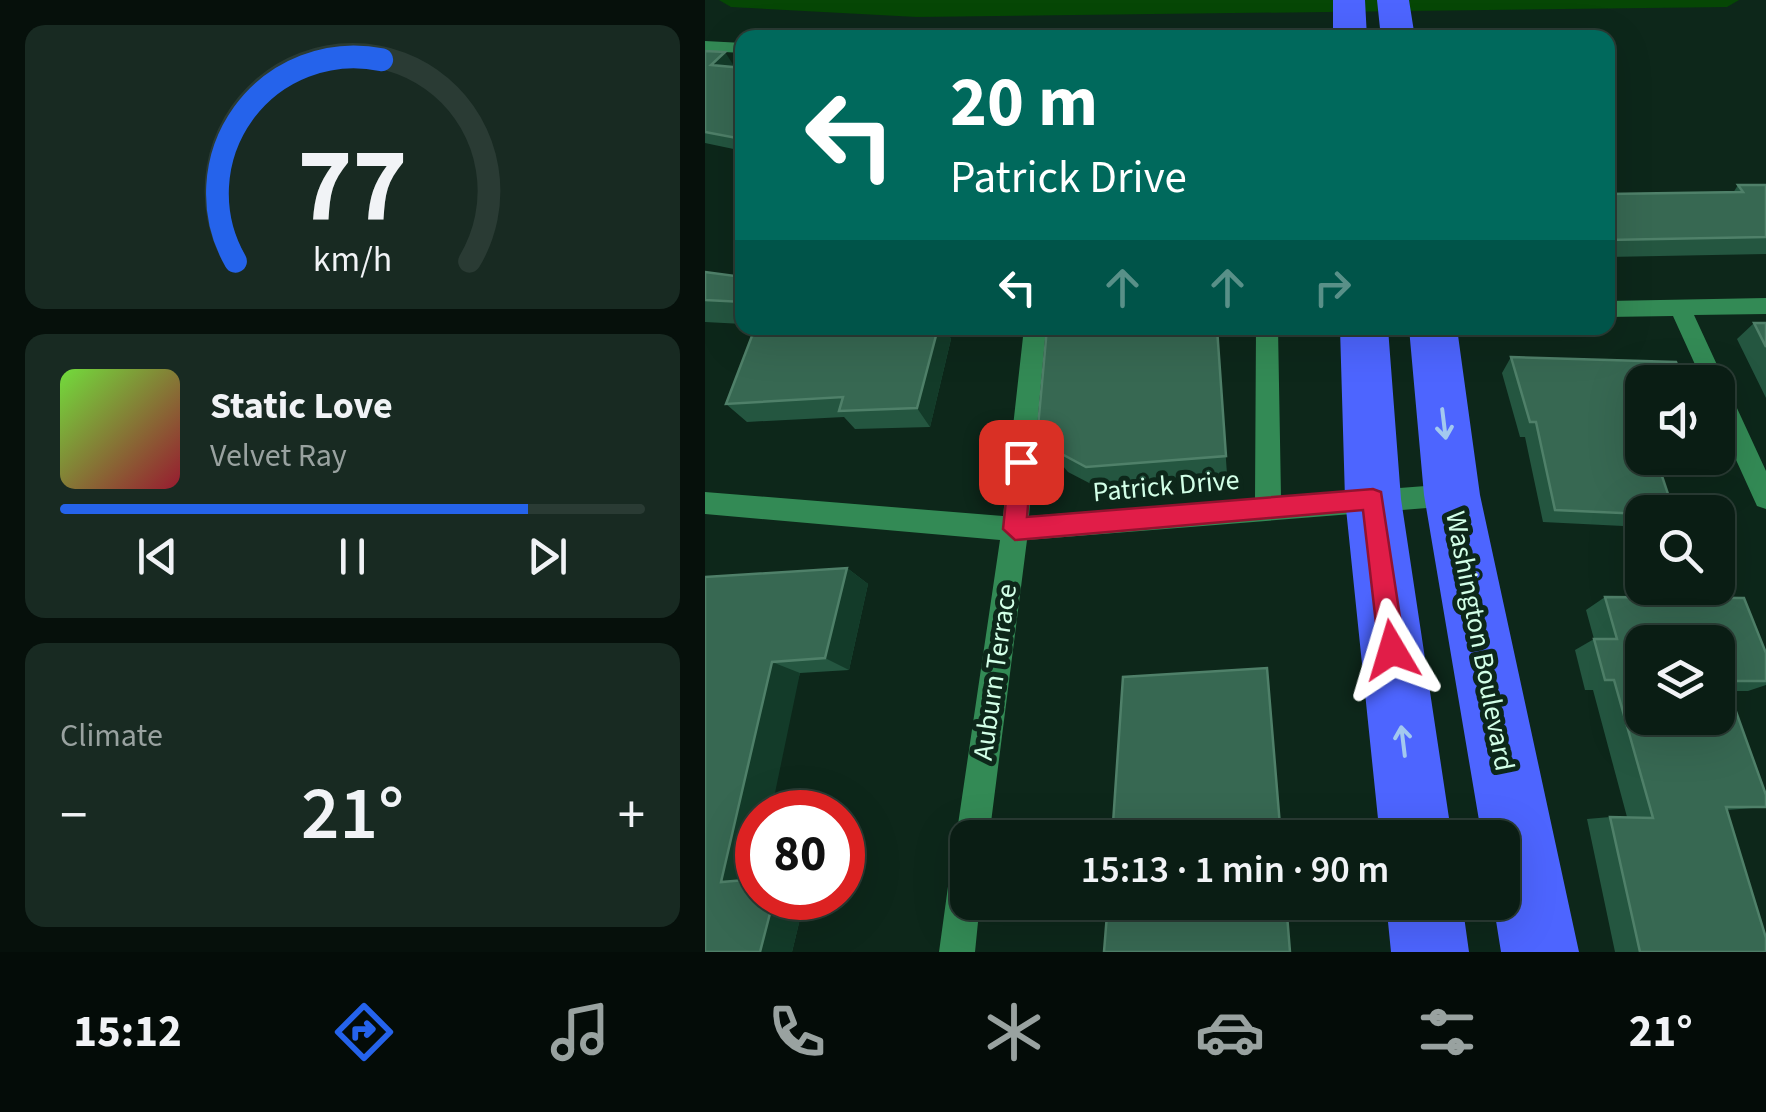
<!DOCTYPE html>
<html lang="en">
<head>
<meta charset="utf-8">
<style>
  :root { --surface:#0a1d14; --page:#182a22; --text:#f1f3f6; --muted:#99a2a0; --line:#2a3b34; --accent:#2563eb }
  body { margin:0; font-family:"Source Sans 3",sans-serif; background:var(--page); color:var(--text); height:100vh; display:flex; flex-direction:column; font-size:38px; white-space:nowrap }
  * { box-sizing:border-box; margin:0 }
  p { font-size:32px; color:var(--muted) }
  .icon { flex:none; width:55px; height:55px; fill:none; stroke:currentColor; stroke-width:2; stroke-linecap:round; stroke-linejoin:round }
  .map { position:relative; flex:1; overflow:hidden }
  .drawer { display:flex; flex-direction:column; gap:25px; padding:25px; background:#06100b; width:705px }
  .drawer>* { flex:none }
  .hud { position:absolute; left:30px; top:30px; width:880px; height:305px; border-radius:20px; box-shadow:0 10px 40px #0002,0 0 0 2px var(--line); background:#00695c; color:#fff; overflow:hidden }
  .buttons { position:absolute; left:920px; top:365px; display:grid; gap:20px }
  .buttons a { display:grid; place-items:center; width:110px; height:110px; border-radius:20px; background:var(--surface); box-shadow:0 10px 40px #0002,0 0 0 2px var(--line); font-size:50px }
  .speed { position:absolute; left:30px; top:790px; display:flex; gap:20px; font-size:50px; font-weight:700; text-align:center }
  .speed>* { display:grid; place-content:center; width:130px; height:130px; border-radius:50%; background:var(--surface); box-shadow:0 10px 40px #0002,0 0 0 2px var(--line); line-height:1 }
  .speed .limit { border:15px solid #d22; background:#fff; color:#111 }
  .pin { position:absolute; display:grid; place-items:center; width:85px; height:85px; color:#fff; margin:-42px; border-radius:20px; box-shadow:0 5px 15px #0006 }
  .me { position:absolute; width:110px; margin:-55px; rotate:353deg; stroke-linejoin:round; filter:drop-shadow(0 0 8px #0008) }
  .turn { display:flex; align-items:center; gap:35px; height:210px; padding:0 50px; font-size:45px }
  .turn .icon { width:130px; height:130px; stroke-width:2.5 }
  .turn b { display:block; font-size:70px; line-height:85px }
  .lanes { display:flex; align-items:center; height:95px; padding:0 50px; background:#0003; justify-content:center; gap:50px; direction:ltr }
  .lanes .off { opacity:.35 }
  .big { font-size:75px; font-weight:600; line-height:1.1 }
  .drawer .widget { flex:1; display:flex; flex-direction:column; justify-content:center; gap:15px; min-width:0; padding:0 35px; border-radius:20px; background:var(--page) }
  .drawer .dial { align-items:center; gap:0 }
  .dial svg { height:260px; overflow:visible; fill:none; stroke:var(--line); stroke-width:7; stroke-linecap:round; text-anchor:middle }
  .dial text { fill:var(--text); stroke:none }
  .song { display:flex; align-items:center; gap:30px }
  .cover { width:120px; height:120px; border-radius:15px; background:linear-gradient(135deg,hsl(100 70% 55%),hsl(350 70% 35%)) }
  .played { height:10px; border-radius:5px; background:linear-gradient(90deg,var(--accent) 80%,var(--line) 80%) }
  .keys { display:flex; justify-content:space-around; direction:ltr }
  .heat { display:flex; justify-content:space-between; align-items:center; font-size:55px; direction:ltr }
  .trip { position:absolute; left:245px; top:820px; width:570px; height:100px; border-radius:20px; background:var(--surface); box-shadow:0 10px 40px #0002,0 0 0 2px var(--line); font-weight:600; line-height:100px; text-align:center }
  .menu { display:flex; height:160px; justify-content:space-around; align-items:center; background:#040c08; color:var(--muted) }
  .menu .icon { width:70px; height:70px }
  .menu .on { color:var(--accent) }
  .menu b { font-size:45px; color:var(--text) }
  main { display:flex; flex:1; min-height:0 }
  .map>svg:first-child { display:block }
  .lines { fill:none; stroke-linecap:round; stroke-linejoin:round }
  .canal { fill:#064705; fill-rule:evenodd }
  .minor { fill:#338a55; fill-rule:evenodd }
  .highway { fill:#4d65ff; fill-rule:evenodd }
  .wall { fill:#245640 }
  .shaded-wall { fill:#133b29 }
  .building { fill:#376852; stroke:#4f8069; stroke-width:2.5; fill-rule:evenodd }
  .oneway { stroke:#a3c9ef }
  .route { fill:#e11d48; stroke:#92132f; stroke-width:2.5 }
  .labels { text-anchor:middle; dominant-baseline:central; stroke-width:10; stroke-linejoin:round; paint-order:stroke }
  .street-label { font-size:28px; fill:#d2ffe7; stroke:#0d271a }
</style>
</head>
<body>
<main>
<section class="drawer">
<div class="widget dial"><svg viewBox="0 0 100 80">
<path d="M14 69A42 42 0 1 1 86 69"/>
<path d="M14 69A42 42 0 0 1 59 7" stroke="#2563eb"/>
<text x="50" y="56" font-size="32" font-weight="700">77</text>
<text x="50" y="72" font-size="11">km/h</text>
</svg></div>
<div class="widget">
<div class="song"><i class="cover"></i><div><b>Static Love</b><p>Velvet Ray</p></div></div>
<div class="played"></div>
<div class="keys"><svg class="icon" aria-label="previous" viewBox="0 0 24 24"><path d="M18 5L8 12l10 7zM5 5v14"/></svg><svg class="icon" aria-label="pause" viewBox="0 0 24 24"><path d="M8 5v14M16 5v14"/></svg><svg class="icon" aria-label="next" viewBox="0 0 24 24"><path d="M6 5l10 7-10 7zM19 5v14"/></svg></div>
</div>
<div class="widget"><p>Climate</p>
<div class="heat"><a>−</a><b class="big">21°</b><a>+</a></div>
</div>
</section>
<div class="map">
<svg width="1061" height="952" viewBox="0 0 1061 952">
  <rect width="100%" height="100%" fill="#0d271a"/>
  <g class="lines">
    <path class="canal" d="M14 0H1034L1022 7 212 17 26 7Z"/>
    <path class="minor" d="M0 41 38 43V53L0 51Z
      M1061 298V314L989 315 1061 471V509L1052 506 1012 418V382H998L968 316 902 317V301Z
      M319 328H341L324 516 550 499 551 328H573L576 497 747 484 756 487 760 495 756 503 747 506 322 540 284 838H262V853L255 850 251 838 295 540 0 514V492L298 516Z
      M262 855V902H275L270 952H234L245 872 250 860Z"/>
    <path class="highway" d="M628 0H660L662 38H628Z
      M672 0H704L710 38H676Z
      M635 328H683L696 499 747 838H675L640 499Z
      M704 328H752L775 495 874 952H796L788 902H798V838H777L719 495Z
      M681 902H757L764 952H686Z"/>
  </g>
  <path class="wall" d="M0 51 29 66 27 67 38 68V151L0 143Z
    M1033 185H1061V254L902 257V194L1028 193Z
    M0 272 38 277V324L0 322Z
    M1049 323H1061V398L1032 339Z
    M233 328H240L246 339 225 427 150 429 139 417 42 422 21 404Z
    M339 328H516V332H512L522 474 388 485 363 472 341 446 333 427 341 335Z
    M806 357 938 382V527L838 522 820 437H815L797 373Z
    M142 568 163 584 144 670 95 673 52 812V879L100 898 87 952H0V577Z
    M900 597 1061 653V685L1043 691H1024L1061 807 1022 810 1061 952H910L882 819 905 817H922L888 690H880L870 650 889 639 881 610Z"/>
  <path class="shaded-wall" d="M20 52 29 66 15 79 6 65Z
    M233 328H240L246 339 225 427 212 408Z
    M142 568 163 584 144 670 120 658Z
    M67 662 95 673 66 812H52L51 880 16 882Z
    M69 898H100L87 952H55Z"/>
  <path class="building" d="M0 51 20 52 6 65 38 68 37 139 0 132Z
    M1033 185H1061V237L902 240V194L1038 192Z
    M0 272 38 277V302L0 300Z
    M1049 323H1061V347Z
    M50 328H233L212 408 134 411 138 397 21 404Z
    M342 328H512L521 456 381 467 355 453 333 427Z
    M806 357 971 362 979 382H938V458H951L969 512H938V514L850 510 831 422H825Z
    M142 568 120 658 67 662 16 882 52 879V898H69L55 952H0V577Z
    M900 597 1039 598 1061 653V681H1020L1061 795V807H1021L1061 938V952H935L905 817 948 818 909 680H900L889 639H912ZM938 642H1012V718H938Z
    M562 668 576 838H407L418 677Z
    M403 902H581L585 952H399Z"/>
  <defs><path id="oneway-shaft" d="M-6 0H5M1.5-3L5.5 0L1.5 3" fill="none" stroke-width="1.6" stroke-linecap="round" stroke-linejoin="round" transform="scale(2.5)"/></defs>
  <g class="oneway">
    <use href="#oneway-shaft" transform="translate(739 424) rotate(83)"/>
    <use href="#oneway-shaft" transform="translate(698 741) rotate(-97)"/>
  </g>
  <path class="route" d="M316 452 327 462 322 517 668 489 676 492 700 650 696 659 687 663 678 659 674 650 658 510 310 540 298 529 305 462Z"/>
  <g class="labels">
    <g class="street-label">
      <text transform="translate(461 486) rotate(-5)">Patrick Drive</text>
      <text transform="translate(775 641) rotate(79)">Washington Boulevard</text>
      <text transform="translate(290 672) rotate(-82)">Auburn Terrace</text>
    </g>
  </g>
</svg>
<div class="buttons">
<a><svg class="icon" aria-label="sound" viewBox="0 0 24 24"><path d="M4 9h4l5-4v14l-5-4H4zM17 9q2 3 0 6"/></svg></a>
<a><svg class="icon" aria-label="search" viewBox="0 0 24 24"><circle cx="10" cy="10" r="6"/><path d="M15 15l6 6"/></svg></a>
<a><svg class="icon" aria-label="layers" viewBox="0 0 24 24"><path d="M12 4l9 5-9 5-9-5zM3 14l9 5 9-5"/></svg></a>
</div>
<div class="speed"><div class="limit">80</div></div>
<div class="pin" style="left:316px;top:462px;background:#d93025"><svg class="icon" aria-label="arrive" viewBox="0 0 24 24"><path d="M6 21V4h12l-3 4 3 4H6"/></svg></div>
<svg class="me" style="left:687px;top:650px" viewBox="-20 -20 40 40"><path d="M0-17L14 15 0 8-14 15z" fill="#e11d48" stroke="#fff" stroke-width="4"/></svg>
<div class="trip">15:13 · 1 min · 90 m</div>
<div class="hud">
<div class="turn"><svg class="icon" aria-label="left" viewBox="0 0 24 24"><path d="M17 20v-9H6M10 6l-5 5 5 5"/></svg><div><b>20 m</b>Patrick Drive</div></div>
<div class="lanes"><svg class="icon" aria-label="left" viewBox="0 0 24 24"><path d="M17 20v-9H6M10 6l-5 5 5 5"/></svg><svg class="icon off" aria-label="ahead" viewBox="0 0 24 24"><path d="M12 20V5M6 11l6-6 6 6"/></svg><svg class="icon off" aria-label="ahead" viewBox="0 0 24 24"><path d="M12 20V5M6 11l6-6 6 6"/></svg><svg class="icon off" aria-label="right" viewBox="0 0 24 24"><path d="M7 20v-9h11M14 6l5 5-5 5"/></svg></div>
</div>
</div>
</main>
<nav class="menu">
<b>15:12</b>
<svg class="icon on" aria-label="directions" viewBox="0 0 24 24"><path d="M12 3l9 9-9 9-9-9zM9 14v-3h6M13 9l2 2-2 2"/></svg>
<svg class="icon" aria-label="music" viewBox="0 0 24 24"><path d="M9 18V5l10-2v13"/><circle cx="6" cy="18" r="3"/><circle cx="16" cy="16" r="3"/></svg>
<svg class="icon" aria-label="phone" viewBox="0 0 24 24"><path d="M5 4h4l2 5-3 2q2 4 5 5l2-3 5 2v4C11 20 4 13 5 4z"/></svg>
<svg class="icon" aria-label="climate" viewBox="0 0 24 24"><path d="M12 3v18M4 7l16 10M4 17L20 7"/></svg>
<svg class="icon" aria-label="car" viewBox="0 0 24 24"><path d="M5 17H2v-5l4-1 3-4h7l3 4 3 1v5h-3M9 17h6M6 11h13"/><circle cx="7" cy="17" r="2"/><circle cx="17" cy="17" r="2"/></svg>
<svg class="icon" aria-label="filters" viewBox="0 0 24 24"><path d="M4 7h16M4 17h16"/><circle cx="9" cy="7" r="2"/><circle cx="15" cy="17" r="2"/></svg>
<b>21°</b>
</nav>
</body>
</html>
